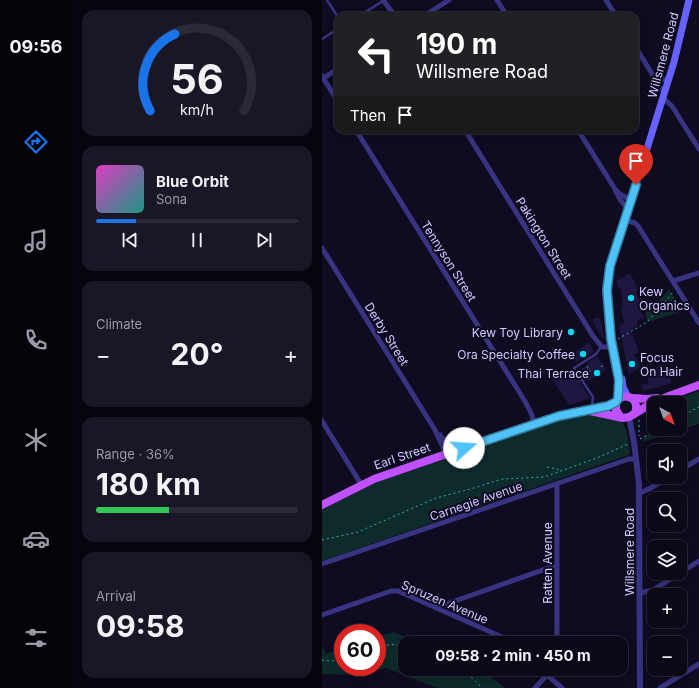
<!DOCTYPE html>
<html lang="en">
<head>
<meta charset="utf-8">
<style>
  :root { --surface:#0b0818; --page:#191625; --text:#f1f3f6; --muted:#9a9aa2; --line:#2b2937; --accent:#1a73e8 }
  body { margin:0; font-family:Inter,sans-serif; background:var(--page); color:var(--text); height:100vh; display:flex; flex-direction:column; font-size:15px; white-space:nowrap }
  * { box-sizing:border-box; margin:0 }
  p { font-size:13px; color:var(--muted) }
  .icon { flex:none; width:22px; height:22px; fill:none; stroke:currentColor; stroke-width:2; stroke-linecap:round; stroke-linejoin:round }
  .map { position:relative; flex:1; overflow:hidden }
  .side { display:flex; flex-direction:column; gap:10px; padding:10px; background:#06040d; width:250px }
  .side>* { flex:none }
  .top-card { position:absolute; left:12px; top:12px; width:305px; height:122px; border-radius:12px; box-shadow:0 2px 10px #0003,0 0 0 1px var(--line); background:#202124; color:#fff; overflow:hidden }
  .needle { width:26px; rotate:139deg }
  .fabs { position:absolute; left:325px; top:396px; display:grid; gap:8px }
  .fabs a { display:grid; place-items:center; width:40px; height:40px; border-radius:8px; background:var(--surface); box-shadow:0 2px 10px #0003,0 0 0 1px var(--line); font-size:20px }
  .speed { position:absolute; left:12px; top:624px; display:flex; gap:8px; font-size:20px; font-weight:700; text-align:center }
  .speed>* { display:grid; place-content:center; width:52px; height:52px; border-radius:50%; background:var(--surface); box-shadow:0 2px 10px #0003,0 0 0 1px var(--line); line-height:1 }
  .speed .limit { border:6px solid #d22; background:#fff; color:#111 }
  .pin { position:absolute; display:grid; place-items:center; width:34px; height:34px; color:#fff; margin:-41px -17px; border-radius:50% 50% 50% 0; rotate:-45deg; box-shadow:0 0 4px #0007 }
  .pin .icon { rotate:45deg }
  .me { position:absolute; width:44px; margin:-22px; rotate:71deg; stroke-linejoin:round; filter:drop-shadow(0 0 3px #0008) }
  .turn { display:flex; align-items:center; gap:14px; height:84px; padding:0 16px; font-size:18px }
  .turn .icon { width:52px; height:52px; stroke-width:2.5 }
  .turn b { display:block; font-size:28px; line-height:34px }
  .then { display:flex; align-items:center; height:38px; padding:0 16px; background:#0003; gap:8px; font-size:15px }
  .big { font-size:30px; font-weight:700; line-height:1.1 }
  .side .tile { flex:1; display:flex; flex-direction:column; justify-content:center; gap:6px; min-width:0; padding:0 14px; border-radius:12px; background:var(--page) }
  .side .dial { align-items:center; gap:0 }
  .dial svg { height:104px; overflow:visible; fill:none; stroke:var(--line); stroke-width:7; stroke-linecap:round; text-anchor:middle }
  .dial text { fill:var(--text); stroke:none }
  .song { display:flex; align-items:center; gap:12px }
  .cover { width:48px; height:48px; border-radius:6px; background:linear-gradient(135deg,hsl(310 70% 55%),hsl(170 70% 35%)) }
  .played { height:4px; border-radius:2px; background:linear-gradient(90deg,var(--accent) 20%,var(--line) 20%) }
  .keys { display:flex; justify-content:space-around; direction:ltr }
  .heat { display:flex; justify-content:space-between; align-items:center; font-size:22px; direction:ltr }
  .charge { height:6px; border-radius:3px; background:linear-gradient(90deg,#34c759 36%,var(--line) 0) }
  .trip { position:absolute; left:76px; top:636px; width:230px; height:40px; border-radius:12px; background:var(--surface); box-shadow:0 2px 10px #0003,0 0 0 1px var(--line); font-weight:700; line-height:40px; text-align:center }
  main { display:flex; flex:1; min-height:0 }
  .tab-bar { display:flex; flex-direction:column; width:72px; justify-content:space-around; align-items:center; background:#04030a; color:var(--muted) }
  .tab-bar .icon { width:28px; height:28px }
  .tab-bar .selected { color:var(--accent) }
  .tab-bar b { font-size:18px; color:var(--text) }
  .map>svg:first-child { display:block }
  .green { fill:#0e2a2a }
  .building { fill:#201642 }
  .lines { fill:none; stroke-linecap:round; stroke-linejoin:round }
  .path { stroke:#27b7b0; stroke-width:1; stroke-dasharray:2 3; stroke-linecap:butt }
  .service { stroke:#383482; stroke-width:2.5 }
  .minor { stroke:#383482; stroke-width:5 }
  .tertiary { stroke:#383482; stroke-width:6 }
  .secondary { stroke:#6761ff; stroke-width:7 }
  .primary { stroke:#c051ff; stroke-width:8 }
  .route-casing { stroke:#337fa1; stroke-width:10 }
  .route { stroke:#4fc3f7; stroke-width:7 }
  .poi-dot { fill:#00daf5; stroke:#0f0b20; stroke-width:1.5 }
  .labels { text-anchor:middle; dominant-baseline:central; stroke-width:4; stroke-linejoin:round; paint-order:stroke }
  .street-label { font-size:12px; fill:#d1caff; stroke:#0f0b20 }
  .poi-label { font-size:12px; fill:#d1caff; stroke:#0f0b20; text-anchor:end }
</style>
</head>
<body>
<main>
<nav class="tab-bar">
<b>09:56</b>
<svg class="icon selected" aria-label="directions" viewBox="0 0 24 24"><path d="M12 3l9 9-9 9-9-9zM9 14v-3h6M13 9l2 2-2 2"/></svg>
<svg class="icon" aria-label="music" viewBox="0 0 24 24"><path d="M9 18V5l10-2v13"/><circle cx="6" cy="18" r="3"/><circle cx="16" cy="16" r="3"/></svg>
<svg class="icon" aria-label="phone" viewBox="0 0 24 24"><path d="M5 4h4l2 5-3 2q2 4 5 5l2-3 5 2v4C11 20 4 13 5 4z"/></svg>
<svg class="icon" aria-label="climate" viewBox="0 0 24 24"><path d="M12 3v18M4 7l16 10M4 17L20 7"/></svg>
<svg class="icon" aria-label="car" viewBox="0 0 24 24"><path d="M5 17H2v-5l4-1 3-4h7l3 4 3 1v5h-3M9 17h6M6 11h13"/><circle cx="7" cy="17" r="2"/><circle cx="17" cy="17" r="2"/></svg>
<svg class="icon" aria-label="filters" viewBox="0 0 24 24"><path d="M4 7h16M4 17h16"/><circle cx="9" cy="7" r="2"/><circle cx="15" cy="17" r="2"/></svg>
</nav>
<section class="side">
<div class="tile dial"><svg viewBox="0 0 100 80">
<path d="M14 69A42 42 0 1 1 86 69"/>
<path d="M14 69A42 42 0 0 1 33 10" stroke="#1a73e8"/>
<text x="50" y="56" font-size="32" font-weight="700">56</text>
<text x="50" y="72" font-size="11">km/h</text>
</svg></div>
<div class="tile">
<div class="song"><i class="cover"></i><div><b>Blue Orbit</b><p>Sona</p></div></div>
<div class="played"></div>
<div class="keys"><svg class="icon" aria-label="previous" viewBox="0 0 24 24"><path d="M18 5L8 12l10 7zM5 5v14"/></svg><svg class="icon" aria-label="pause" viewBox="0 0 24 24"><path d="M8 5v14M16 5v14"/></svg><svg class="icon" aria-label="next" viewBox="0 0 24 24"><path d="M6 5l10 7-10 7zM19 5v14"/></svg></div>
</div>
<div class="tile"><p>Climate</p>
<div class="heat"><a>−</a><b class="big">20°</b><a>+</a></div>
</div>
<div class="tile"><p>Range · 36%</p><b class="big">180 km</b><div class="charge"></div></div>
<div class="tile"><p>Arrival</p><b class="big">09:58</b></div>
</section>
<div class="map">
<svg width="377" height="688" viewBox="0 0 377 688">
  <rect width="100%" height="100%" fill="#0f0b20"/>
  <path class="green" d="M347 289 361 311 326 322 323 313 336 302Z
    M377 391V424L321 442 322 437 336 429H358V403H349V400Z
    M265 415H276L298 420C306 427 306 442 308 452L307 455 0 561V509L47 485 220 425 252 416Z
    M71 632 99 643H83V669H159L183 688H115L64 668 33 675 0 674V646L4 654 21 648V667H55V637Z"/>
  <path class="building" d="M308 273 316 289 314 290 315 292 314 293 318 300 321 299 325 306 318 310 322 317 314 322 316 325 308 331 316 348H315L317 352 312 355 319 366 307 374 297 326 302 323 299 307 301 306 300 297 298 288H297L294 281Z
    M276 317 279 322 283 342 270 321Z
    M266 343H267L272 352 254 362 249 355Z
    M275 356 284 370 265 382 258 372 260 369 266 365 265 363Z
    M342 365 345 378 348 377 350 383 321 391 319 385 327 383 324 371Z
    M249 368 268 398 247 405 231 380Z"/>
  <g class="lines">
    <path class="path" d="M296 339 325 322 352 291
      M265 366 269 373 282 365
      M358 417 377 407
      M317 420V436
      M318 439 337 429
      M225 467 235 469 239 471
      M0 540 36 532 114 498 152 488 180 479 222 477 275 458 306 444
      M55 647 73 644 83 648
      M0 660 11 661 21 658
      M137 669 146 674 160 688"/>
    <path class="service" d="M5 0 16 17
      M37 16 61 1
      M0 39 16 29
      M270 407 271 397 252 368 274 354 279 347"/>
    <path class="minor" d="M61 0 73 16
      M175 0 185 16
      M284 0 294 16
      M102 16 127 0
      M313 46 332 77 333 82 342 92
      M0 76 16 102
      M332 77 338 80 346 79
      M0 79 16 69
      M341 98 350 106 377 149
      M34 130 204 403 210 415 212 424
      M143 130 271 336 280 347H291
      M256 130 293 189 297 198 306 210
      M294 190 298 194 309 200
      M303 220 313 223 316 226 377 323
      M0 248 113 430 124 454
      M351 281 377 273
      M0 421 39 484
      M118 435 125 444 128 452
      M358 470 377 459
      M235 484V643
      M318 493 327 489 347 477
      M0 564 307 459H314
      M318 593 331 590 377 561
      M113 608 235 565
      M0 615 69 591H76L180 637 189 643
      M218 669 240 688
      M227 676 232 669
      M213 688 225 675
      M338 688 377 664"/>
    <path class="tertiary" d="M307 417 312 442 317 484 318 688"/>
    <path class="secondary" d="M300 379 301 387 306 397
      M296 399 297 380 289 339 285 300 286 274 352 62 367 0"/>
    <path class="primary" d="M310 398 326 399 335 398
      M268 411 301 418 307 417 327 405 347 396 377 385
      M298 416 294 410V402C303 391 318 398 313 413
      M0 505 52 479 226 419 249 413 286 406 294 402"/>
  </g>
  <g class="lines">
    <defs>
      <path id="route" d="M142 448 237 416 286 406 294 402 296 399 297 380 289 339 285 290 288 266 314 185"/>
    </defs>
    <use href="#route" class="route-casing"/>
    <use href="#route" class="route"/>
  </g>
  <g class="poi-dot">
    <circle cx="309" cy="298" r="4"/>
    <circle cx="249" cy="332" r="4"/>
    <circle cx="261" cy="354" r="4"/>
    <circle cx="310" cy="364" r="4"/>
    <circle cx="275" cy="373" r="4"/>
  </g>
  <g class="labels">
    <g class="street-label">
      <text transform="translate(341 55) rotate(-75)">Willsmere Road</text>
      <text transform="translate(222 238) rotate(58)">Pakington Street</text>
      <text transform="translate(127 261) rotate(58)">Tennyson Street</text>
      <text transform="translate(65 334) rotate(58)">Derby Street</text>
      <text transform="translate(80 456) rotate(-19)">Earl Street</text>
      <text transform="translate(154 501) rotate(-19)">Carnegie Avenue</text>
      <text transform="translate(307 552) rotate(-90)">Willsmere Road</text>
      <text transform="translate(225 563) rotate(-90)">Ratten Avenue</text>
      <text transform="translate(123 602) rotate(23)">Spruzen Avenue</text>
    </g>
    <g class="poi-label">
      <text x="317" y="291" text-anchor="start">Kew<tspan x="317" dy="14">Organics</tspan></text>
      <text x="241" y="332">Kew Toy Library</text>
      <text x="253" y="354">Ora Specialty Coffee</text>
      <text x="318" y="357" text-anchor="start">Focus<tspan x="318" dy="14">On Hair</tspan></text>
      <text x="267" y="373">Thai Terrace</text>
    </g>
  </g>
</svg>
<div class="fabs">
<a><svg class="needle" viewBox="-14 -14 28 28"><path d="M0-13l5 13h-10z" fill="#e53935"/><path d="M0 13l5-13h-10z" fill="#9a9aa2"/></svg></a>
<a><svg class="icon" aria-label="sound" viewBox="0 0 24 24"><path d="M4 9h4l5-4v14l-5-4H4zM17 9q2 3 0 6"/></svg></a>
<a><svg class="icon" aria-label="search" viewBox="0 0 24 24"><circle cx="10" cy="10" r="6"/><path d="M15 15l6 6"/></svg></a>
<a><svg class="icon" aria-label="layers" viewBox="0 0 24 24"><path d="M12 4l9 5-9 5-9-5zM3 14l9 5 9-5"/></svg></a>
<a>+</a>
<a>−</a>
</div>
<div class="speed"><div class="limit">60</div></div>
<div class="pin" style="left:314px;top:185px;background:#d93025"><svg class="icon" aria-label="arrive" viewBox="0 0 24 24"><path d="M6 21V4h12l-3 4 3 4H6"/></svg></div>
<svg class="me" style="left:142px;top:448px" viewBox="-20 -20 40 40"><circle r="19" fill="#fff"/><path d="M0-13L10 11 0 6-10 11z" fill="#4fc3f7"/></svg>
<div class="trip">09:58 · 2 min · 450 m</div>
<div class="top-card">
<div class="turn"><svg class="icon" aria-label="left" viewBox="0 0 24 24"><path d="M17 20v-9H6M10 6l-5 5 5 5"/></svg><div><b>190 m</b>Willsmere Road</div></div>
<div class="then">Then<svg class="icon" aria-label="arrive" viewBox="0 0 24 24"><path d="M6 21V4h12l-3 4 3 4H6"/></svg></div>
</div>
</div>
</main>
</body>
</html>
